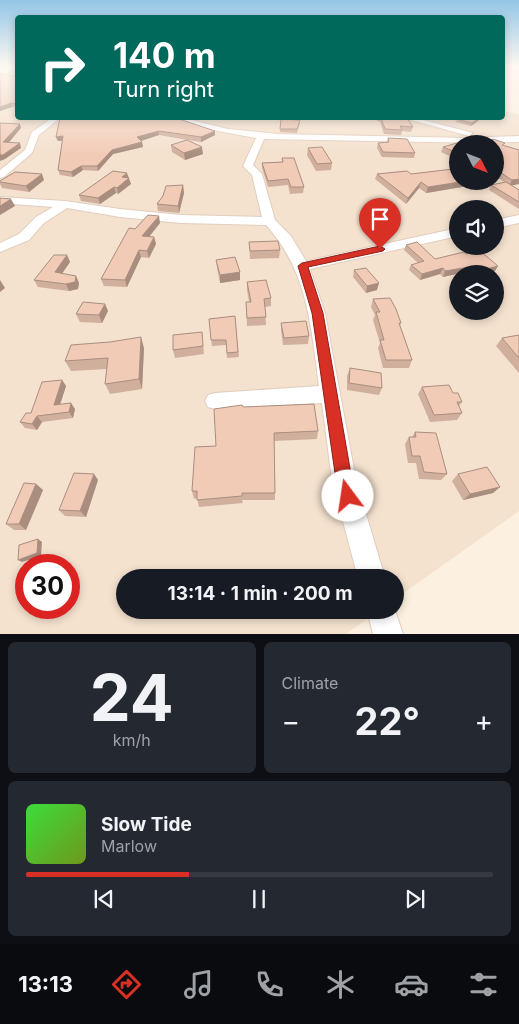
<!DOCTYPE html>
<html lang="en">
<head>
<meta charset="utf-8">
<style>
  :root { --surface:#171b24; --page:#242831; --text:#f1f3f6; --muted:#9ea1a6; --line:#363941; --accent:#d93025 }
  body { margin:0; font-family:Inter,sans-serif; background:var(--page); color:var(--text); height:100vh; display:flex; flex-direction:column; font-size:19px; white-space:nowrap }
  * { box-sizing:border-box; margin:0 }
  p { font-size:16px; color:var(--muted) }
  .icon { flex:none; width:28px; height:28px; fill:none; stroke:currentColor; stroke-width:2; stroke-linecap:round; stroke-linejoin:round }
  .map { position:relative; height:634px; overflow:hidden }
  .side { display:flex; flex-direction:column; gap:8px; padding:8px; background:#0d0f14; flex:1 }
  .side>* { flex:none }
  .guide { position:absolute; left:15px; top:15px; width:490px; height:105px; border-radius:5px; box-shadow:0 2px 8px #0003; background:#00695c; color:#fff; overflow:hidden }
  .needle { width:32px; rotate:132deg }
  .fabs { position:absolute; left:449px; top:135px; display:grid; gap:10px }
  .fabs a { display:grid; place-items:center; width:55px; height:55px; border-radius:50%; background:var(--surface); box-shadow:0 2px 8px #0003; font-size:25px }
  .speed { position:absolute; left:15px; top:554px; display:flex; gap:10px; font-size:25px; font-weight:700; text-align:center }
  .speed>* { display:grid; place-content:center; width:65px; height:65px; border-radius:50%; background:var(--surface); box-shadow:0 2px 8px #0003; line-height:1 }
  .speed .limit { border:8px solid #d22; background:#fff; color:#111 }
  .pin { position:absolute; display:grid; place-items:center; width:42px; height:42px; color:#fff; margin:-51px -21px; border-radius:50% 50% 50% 0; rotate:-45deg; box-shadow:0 0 5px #0007 }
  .pin .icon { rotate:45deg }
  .me { position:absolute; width:55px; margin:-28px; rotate:346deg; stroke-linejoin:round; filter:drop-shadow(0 0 4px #0008) }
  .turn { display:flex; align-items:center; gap:18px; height:105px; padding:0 15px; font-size:22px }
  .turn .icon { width:65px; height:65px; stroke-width:2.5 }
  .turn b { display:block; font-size:35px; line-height:42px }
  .big { font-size:38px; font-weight:700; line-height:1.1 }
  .side .tile { flex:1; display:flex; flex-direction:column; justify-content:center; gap:8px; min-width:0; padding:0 18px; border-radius:8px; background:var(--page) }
  .side .dial { align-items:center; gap:0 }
  .dial b { font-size:65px; line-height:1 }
  .song { display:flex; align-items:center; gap:15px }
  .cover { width:60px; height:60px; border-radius:8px; background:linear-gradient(135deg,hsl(120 70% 55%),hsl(80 70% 35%)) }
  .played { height:5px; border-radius:2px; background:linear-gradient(90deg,var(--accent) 35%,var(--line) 35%) }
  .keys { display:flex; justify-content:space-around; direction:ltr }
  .heat { display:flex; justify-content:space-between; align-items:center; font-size:28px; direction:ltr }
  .side .tiles { flex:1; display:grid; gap:8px; grid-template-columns:1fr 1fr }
  .tile:last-child { grid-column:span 2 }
  .trip { position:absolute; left:116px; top:569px; width:288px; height:50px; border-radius:25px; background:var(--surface); box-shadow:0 2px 8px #0003; font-weight:700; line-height:50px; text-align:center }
  .menu { display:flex; height:80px; justify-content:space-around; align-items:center; background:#090b0e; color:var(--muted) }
  .menu .icon { width:35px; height:35px }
  .menu .selected { color:var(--accent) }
  .menu b { font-size:22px; color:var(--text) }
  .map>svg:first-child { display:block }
  .residential { fill:#f4e1ce; fill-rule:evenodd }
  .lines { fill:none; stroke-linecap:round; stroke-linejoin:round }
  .minor-casing { stroke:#e2cdbf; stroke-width:2 }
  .minor { fill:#fff; fill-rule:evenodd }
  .wall { fill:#d0af9d }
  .shaded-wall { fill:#a98e80 }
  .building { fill:#f2cbb7; stroke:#a98e80 }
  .route { fill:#d93025; stroke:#8d1f18 }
</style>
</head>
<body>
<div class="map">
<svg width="519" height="634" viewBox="0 0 519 634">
  <rect width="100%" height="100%" fill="#fcf0e0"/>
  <path class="residential" d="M0 67H17L18 118H502L503 111 519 114V511L395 599V578H125V610H380L346 634H0ZM458 144H495V181H458ZM458 209H495V246H458ZM458 274H495V311H458ZM26 565H69V608H26Z"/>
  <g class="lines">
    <defs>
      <path id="minor" d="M13 67H18V69L0 75V71Z
        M52 118H60L39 135 32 153 4 177 0 178V170L25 150 32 132Z
        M172 118H183L228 129 278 134 468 138 519 136V142L485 143 264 139 253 165 262 174 275 220 291 236 306 261 458 228V236L310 269 325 313 356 480 385 578H358L332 480 322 403 215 409 208 407 205 401 208 395 215 393 319 386C311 327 308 271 266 225L181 223 120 217 67 208 44 223 29 240 0 252V243L19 234 36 217 53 207 0 203V197L65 201 120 209 181 215 262 217 252 175 243 166 256 138 202 128Z
        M404 118H416L473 133 469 136Z
        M519 215V223L495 228V220Z
        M367 610H395L403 634H373Z"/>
    </defs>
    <use href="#minor" class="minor-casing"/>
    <use href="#minor" class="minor"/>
  </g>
  <path class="wall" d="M0 73 18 77V108L12 107 0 111Z
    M60 118 215 135 201 142 187 140 203 154 185 160 172 152 171 145 187 140 159 135 140 141 142 142 143 147 113 154 98 171 83 170 73 177 60 175 58 170 63 141H58L56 137Z
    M374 118H407L413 127 411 132 402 131 401 135 384 134 380 122 374 119Z
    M460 118H482L471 126 456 122 457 119Z
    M281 119 300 123 297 133 280 132Z
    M388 138 415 153 414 158 382 157 377 148 378 143 387 142Z
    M458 144V160L441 152 443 147Z
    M495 144 519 150V184L512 185 519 190V209L489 190 491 185 504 182 495 176Z
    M308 148 332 163 331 170 316 171 307 155Z
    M282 158 304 187 303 193 290 194 288 185 268 187 262 168V163L282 162Z
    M377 174H411L458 181H470L468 186 426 193 419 188 406 204 375 179Z
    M128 178 131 184 118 194 116 193 100 204 81 201 79 195Z
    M44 180 29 192 2 188 0 184V181Z
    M183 185 184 193 179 213 158 211 157 204 163 196Z
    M160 223 149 237H154L156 244 149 258 141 257 127 287 104 286 101 279 135 229Z
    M249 242 280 250 279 258 250 259Z
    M406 245 435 259 466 254 495 271 486 274H468L466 272 443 277 440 274 420 280 409 270 411 265 418 263 404 250Z
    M67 255 70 262 62 274 76 276 79 283 78 289 69 291 38 287 34 280Z
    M216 260 240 280 220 283 217 268Z
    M354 270 377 290 366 293 353 277Z
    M247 282 271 298V306L265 307 266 325 247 326 246 302H249L247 290Z
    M373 299 401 323 400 326 412 360 409 368H383L378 348 380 343 373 320 375 315 371 307Z
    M105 304 108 311 102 323 80 322 76 314Z
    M235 316 239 357 227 358 226 345 212 346 209 319Z
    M281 323 309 336 308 344 283 345 281 330Z
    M202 332 204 354 175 358 173 350Z
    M519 335V373L496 346 502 338Z
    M144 348 142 389 110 394 105 384 107 369 71 371 65 361Z
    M350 368 382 388 379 395 347 390V376Z
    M62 380 66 386 60 404 75 409 73 418 42 422 37 430 25 428 20 422 31 413Z
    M422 387 453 393 462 402 459 406 462 413 457 420 430 422 418 394Z
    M243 407 318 431 317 439 274 441 275 500H242L243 503 199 507 197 498 194 499 192 491 216 446Z
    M415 432 447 474 441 480 419 479 416 463H408L405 444 409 437H412Z
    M94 474 98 480 86 517 65 516 59 510Z
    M458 474 500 487 493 493 463 500 452 481Z
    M36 484 43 490 26 530H14L6 524Z"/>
  <path class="shaded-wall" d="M0 67H8L0 69Z
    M11 103 12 107 0 111V107Z
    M479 118H482L471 126 472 123Z
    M20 124 21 128 5 147 3 142Z
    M159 131V135L138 142 137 137Z
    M215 131V135L201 142V137Z
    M63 136 65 140 58 141 56 137Z
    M142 142 143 147 113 154 98 171 97 166 112 150Z
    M20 143 21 148 5 159 0 161V155Z
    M202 147 203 154 185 160 184 153Z
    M81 166 83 170 73 177 71 172Z
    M127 173 131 184 118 194 117 188 122 177Z
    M42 174 44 180 29 192 26 186Z
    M519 179V184L509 186 512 180Z
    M467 181H470L468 186 426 193 428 187Z
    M421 182 419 188 406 204 408 198Z
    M183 185 184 193 179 213 178 206Z
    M114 187 116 193 100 204 98 198Z
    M11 199 15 206 0 215V206Z
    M159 216 160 223 144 243 142 236Z
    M154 237 156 244 149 258 147 251Z
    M139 250 141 257 127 287 125 280Z
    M67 255 70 262 58 279 55 272Z
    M498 266 495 271 486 274H474L475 272Z
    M469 267 466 272 443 277 445 271Z
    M443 268 440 274 420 280 422 274Z
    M240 272V280L220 283V275Z
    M76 276 79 283 78 289 69 291 66 284Z
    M0 280 5 288 0 292Z
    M379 283 377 290 366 293 367 286Z
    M105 304 108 311 102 323 99 315Z
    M141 337 144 348 142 389 139 379Z
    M62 380 66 386 58 411 54 405Z
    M71 403 75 409 73 418 69 412Z
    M37 416 42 422 37 430 32 424Z
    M94 474 98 480 86 517 80 511Z
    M36 484 43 490 26 530 19 524Z
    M500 487 493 493 463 500 470 494Z
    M38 539 42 542 41 556 22 562 18 560Z"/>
  <path class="building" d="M0 73 18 77V104L11 103 0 107Z
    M60 118H176L215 131 201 137 159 131 137 137 142 142 112 150 97 166H81L71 172 58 170 63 136 56 137Z
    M381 118H407L413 127 400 126 402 130 385 129Z
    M460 118H479L472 123 457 119Z
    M281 119 300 120 297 129H280Z
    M0 123 20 124 3 142 20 143 3 155H0Z
    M388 138 407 139 415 153 383 152 378 143 389 142Z
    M493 139 505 143 502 145 519 150V179L512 180 495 169V144H485Z
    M187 140 202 147 184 153 171 145Z
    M457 143 459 144H458V153L443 147Z
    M322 147 332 163 317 164 308 148Z
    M282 158H294L304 187H291L288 179 268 181 262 163 283 162Z
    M453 169 458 172V181H467L428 187 421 182 408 198 377 174 407 171 411 174Z
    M113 171 127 173 122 177 129 178 117 188 114 187 98 198 79 195Z
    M15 172 42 174 26 186 0 182V181Z
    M506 182 519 190V202L491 185Z
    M183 185 178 206 157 204 163 196 166 186Z
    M0 198 11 199 0 206Z
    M148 215 159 216 142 236 154 237 147 251 139 250 125 280 101 279 129 228 135 229Z
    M278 241 280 250 250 251 249 242Z
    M417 242 435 259 464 252 466 254 480 251 498 266 475 272 469 267 445 271 443 268 422 274 411 265 424 261 406 245Z
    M54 255H67L55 272 76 276 75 282 66 284 34 280Z
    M235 257 240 272 220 275 216 260Z
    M366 268 379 283 367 286 354 270Z
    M266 280 271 298 264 299 266 317 247 318 246 302H251L247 282Z
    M390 298 396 309 401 323H399L412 360H386L380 340H384L376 312H380L373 299Z
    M83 302 105 304 99 315 76 314Z
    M235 316 238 352 227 353 226 340H211L209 319Z
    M306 321 309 336 284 338 281 323Z
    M202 332 203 346 173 350V335Z
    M519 335V358L502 338Z
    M141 337 139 379 105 384 108 358 65 361 71 345 110 342Z
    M350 368 381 373 382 388 349 383Z
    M62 380 54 405 71 403 69 412 37 416 32 424 20 422 26 413H31L42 382Z
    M449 385 453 393H458L462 402H457L462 413 434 415 422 387Z
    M314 404 318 431 274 433 275 493H242V496L197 500V491H192L195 447 216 446 214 409 242 405 243 407Z
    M415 432 436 433 447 474 424 472 420 456H412L409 437H416Z
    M487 467 500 487 470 494 458 474Z
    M74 473 94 474 80 511 59 510Z
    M24 483 36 484 19 524H6Z
    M38 539 37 553 18 560 19 545Z"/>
  <linearGradient id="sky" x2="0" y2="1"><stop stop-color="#93c6e7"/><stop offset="0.43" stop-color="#fef8f1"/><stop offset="1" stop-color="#fef8f1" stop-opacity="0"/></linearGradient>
  <rect width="519" height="155" fill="url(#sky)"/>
  <path class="route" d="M380 246 385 249 383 251 308 267 323 313 352 480 357 496 354 502 348 505 343 502 336 480 312 313 298 266 302 263Z"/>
</svg>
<div class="fabs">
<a><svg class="needle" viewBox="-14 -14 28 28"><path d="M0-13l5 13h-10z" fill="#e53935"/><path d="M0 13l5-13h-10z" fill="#9ea1a6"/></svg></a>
<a><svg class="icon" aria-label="sound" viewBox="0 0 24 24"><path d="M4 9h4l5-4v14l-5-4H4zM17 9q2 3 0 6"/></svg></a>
<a><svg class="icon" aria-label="layers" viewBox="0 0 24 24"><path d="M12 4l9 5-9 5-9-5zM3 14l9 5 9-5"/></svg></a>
</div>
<div class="speed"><div class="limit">30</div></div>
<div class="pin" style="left:380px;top:249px;background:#d93025"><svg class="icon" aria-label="arrive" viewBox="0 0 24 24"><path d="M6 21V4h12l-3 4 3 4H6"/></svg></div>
<svg class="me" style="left:348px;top:496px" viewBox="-20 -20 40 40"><circle r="19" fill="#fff"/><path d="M0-13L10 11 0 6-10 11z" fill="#d93025"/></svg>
<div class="trip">13:14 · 1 min · 200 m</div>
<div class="guide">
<div class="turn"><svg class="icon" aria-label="right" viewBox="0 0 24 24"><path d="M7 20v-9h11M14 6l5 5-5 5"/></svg><div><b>140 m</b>Turn right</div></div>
</div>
</div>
<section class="side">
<div class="tiles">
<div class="tile dial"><b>24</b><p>km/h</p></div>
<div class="tile"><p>Climate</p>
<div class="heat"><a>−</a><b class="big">22°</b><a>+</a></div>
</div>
<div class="tile">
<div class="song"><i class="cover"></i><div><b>Slow Tide</b><p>Marlow</p></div></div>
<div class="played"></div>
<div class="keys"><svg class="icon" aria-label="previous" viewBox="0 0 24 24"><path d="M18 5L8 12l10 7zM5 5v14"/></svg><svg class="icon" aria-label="pause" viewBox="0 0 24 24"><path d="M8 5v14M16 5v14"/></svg><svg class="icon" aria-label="next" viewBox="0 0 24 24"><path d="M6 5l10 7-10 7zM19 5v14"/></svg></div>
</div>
</div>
</section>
<nav class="menu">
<b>13:13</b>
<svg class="icon selected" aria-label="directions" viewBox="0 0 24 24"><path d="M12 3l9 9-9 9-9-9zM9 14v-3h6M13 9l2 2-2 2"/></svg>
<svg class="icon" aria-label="music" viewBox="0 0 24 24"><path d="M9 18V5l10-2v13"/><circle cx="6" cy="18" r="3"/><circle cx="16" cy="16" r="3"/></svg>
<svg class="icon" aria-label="phone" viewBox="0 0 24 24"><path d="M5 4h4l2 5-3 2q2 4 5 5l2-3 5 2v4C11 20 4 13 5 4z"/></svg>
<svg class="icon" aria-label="climate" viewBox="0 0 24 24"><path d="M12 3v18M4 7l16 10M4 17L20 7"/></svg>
<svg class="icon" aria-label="car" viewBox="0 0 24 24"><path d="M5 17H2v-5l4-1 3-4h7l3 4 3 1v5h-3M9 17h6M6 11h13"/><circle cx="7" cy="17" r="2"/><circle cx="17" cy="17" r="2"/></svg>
<svg class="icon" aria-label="filters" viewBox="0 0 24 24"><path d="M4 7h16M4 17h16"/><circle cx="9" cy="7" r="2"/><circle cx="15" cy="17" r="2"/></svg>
</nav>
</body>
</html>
